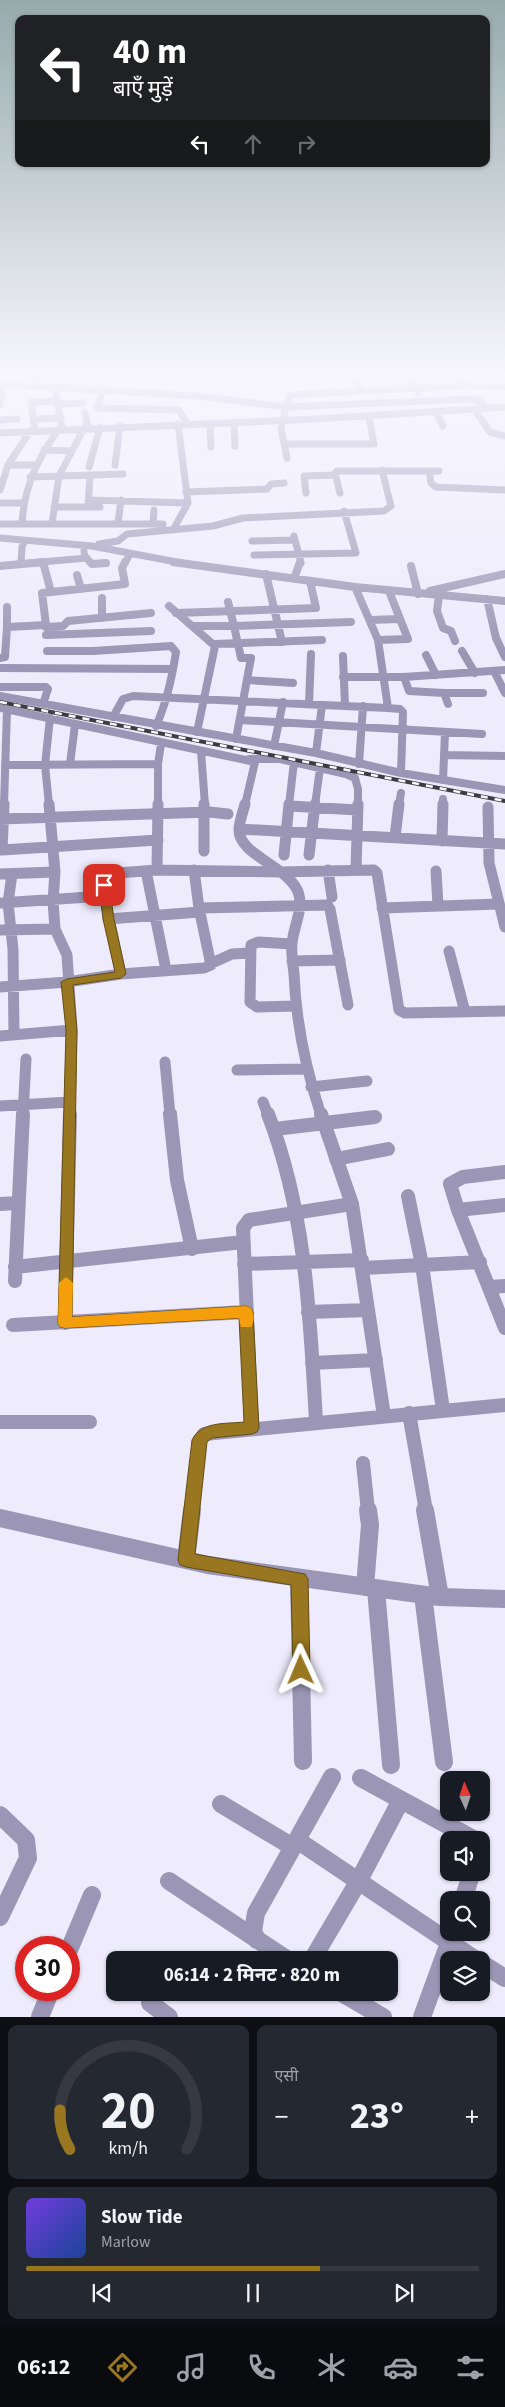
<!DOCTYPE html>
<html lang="hi">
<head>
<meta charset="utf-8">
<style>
  :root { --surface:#171b24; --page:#242831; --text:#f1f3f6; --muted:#9ea1a6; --line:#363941; --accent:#997721 }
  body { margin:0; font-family:"Source Sans 3","Noto Sans Devanagari",sans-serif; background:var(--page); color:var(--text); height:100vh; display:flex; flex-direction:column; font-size:19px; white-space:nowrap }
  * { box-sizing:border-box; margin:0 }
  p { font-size:16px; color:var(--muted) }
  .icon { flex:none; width:28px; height:28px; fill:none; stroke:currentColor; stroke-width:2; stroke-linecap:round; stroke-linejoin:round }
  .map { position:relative; height:2017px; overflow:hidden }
  .sheet { display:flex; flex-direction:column; gap:8px; padding:8px; background:#0d0f14; flex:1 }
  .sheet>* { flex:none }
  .banner { position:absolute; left:15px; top:15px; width:475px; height:152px; border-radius:10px; box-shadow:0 1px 4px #0004; background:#202124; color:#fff; overflow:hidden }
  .needle { width:32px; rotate:357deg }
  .buttons { position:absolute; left:440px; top:1771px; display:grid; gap:10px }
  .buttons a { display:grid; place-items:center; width:50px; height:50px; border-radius:10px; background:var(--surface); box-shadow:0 1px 4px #0004; font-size:25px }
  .speed { position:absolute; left:15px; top:1936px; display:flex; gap:10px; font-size:25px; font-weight:700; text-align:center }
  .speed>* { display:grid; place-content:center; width:65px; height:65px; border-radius:50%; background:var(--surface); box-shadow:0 1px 4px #0004; line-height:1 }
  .speed .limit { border:8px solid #d22; background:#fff; color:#111 }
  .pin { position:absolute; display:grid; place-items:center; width:42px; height:42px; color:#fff; margin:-21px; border-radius:10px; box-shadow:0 2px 8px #0006 }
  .me { position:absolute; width:55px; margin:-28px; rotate:359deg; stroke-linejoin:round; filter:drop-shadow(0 0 4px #0008) }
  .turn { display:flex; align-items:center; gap:18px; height:105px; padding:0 15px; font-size:22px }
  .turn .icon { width:65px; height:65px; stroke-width:2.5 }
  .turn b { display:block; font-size:35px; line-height:42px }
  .lanes { display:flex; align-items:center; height:48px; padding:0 15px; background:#0003; justify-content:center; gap:25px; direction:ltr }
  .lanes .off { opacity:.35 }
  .big { font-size:38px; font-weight:700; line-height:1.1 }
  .sheet .tile { flex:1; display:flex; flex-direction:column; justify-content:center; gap:8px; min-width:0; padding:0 18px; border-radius:10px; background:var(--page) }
  .sheet .dial { align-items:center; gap:0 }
  .dial svg { height:130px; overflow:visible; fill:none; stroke:var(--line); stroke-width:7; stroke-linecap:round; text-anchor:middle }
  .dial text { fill:var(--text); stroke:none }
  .song { display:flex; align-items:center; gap:15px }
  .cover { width:60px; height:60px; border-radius:8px; background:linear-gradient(135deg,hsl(260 70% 55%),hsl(220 70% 35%)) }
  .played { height:5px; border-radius:2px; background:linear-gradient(90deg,var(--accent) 65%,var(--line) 65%) }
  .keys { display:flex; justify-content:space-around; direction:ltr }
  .heat { display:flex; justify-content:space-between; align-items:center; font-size:28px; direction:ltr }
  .sheet .tiles { flex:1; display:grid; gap:8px; grid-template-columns:1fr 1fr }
  .tile:last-child { grid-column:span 2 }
  .trip { position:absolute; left:106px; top:1951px; width:292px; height:50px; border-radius:10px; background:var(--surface); box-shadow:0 1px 4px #0004; font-weight:700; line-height:50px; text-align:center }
  .menu { display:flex; height:80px; justify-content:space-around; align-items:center; background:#090b0e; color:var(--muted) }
  .menu .icon { width:35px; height:35px }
  .menu .current { color:var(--accent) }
  .menu b { font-size:22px; color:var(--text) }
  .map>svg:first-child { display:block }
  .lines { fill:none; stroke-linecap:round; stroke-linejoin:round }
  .street-far4 { stroke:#9b96b5; stroke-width:7 }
  .street-far3 { stroke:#9b96b5; stroke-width:8 }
  .street-far2 { stroke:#9b96b5; stroke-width:11 }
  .street-far1 { stroke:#9b96b5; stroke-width:14 }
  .street { stroke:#9b96b5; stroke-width:18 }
  .rail-casing { stroke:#3d3c43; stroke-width:4 }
  .rail { stroke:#fafafd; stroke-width:2.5; stroke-dasharray:7; stroke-linecap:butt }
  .route { fill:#997721; stroke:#634d15 }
  .slow { fill:#f59e0b }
</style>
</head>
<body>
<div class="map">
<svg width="505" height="2017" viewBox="0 0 505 2017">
  <rect width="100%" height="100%" fill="#edebfc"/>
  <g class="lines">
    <path class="street-far4" d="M353 373 361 390
      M406 373 418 393
      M0 384 198 396 285 407 472 399 480 401 487 409
      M461 385 505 387
      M37 387 39 373
      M103 391 97 408 179 410 187 424
      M56 393 62 429
      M0 404 3 384
      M58 404 83 403
      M475 410 490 432 505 436
      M85 413 88 428
      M436 413 443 426
      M33 419 61 418
      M0 420 17 419
      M234 422 235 446
      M210 423 211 447
      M35 431 31 402 58 401
      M0 433 316 419 505 407
      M285 444H374L369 417
      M44 450 72 451
      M287 458 281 428 289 395 459 386 461 385 458 373
      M8 465H34
      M115 465 120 426
      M89 467 100 427
      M429 471 431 483 436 487 505 490
      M30 477 123 474
      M0 490 8 465 30 431
      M186 492 267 489 271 484 284 483
      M306 493 304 476 335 475
      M340 493 335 473 337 471H439
      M89 500 188 503
      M0 503H24
      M54 507H100
      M88 507 90 476
      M118 523 121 500
      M0 524H163
      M22 524C24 487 37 460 58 430
      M52 524 59 476 84 428
      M153 524 154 510
      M173 530 188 503 178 424
      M294 536 301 563
      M0 538 92 546 182 563
      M252 541 295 540
      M99 544 118 541 127 534 213 526 243 518 384 511 391 506 382 470
      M84 551 85 557 91 563
      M254 555 356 553 344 511
      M21 563 22 547 25 541
      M30 563 87 558
      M103 563H106
      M125 563 130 554"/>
    <path class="street-far3" d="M43 562 51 592
      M90 562 92 564 106 563
      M173 562 355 587 505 601
      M21 564V562
      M0 566 44 562
      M411 566 418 594
      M266 574 282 642
      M77 575 81 589
      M294 579 300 562
      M430 591 505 574
      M439 595 437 611 443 628 451 631 455 641
      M102 598V618
      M487 599 496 638 505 657
      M169 606 215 646 197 732
      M7 607V627
      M176 613 316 608 310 581
      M370 620 399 619
      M194 626H234L228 602
      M46 627 63 626 68 621 151 613
      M46 635 151 631
      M378 640 408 639 389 591
      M214 644 322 640
      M47 651H93L171 646 176 652C172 678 167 702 156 726
      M462 651 475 673
      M426 655 436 675
      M343 656 345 706
      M0 658 5 657 7 627 46 625 42 593 125 584 122 568 125 562
      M0 668 173 669
      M494 671 505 693
      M343 677H404L505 670
      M404 677 409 691 444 693 448 704
      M247 680 293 683
      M0 687H46L48 689 43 704
      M444 693H483
      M0 696 316 753 401 773 505 790
      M309 704 311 654
      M0 708 255 762 245 805
      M388 708 400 709 403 712 401 773
      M113 717 123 699 133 696 388 708 378 640 355 587
      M240 720 482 734
      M236 739 251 658H241L234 626 351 622
      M274 746 283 702
      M201 751 205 805
      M316 753 322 705
      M444 755 505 756
      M249 759H280L346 774 355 778 358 789V805
      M70 764 75 725
      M359 764 363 706
      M5 765 158 764
      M443 780 445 733
      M4 805 7 710
      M49 805 45 765 50 718
      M158 805V764L161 744
      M289 805 294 762
      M315 805 320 768
      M399 805 401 793
      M443 805V799"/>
    <path class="street-far2" d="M4 804 2 850 158 840
      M49 804 55 872 53 901 55 929 67 955 72 1030 70 1115
      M158 804 157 870 104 874V896L121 974 204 968 211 965 199 908 194 870
      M245 804C243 812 239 822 239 830 239 856 293 868 299 895 303 911 293 928 292 944 291 954 293 964 294 974 296 1022 306 1070 321 1115
      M290 806 357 810
      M488 807 489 863 505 927
      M0 819 209 812 228 814
      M239 829 505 844
      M395 837 399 804
      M442 841 443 804
      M204 851V804
      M284 855 289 804
      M309 855 315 804
      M356 869 358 804
      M157 870 279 872 374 870 377 873 399 1010 405 1013 505 1011
      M328 870 332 897
      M146 871 166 970
      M436 871 438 906
      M0 874 55 872
      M12 874 8 903 13 949 14 1034
      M0 903 104 896
      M199 908 327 905 330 909 348 1005
      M382 908 499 904
      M108 919 200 912
      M0 930 55 929
      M292 944 258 942 251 945 250 1002 257 1007 296 1006
      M449 951 465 1012
      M292 961 340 960
      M212 963 232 954 250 953
      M0 987 67 982 121 974
      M0 1036 72 1030
      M165 1062 170 1115
      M237 1070 307 1069
      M311 1087 367 1081
      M263 1102 268 1115
      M0 1106 70 1102
      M23 1115 26 1059"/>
    <path class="street-far1" d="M170 1114 177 1180 192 1249
      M268 1114C306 1212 310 1317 316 1421
      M321 1114 352 1204 384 1416
      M275 1129 375 1117
      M336 1159 388 1149
      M505 1172 463 1177 450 1184 458 1210 505 1328
      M408 1196 422 1265 443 1410
      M0 1204 18 1203
      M458 1210 505 1205
      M244 1264 362 1260
      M15 1267 243 1242
      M363 1268 480 1262
      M15 1281 23 1114
      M489 1287 505 1286
      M308 1312 368 1310
      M65 1323 70 1114
      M13 1325 246 1312
      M312 1363 376 1360
      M409 1413 426 1511
      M0 1422H90
      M252 1428 243 1228 249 1220 352 1204
      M363 1463 368 1511
      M192 1511 200 1440 204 1434 505 1405"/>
    <path class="street" d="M425 1510 440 1597
      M0 1518 208 1565 440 1597 505 1599
      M186 1560 192 1510
      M299 1579 303 1761
      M365 1587 370 1525 368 1510
      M376 1589 391 1765
      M423 1595 444 1762
      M361 1778 475 1840
      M221 1804 293 1847
      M0 1815 26 1840 28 1858 0 1917
      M297 1840 476 1960
      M169 1881 288 1960
      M463 1900 472 1872
      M257 1940 253 1931 256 1913 332 1777
      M69 1950 92 1895
      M312 1960 358 1882 401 1800
      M481 1963 505 1978
      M340 1992 383 2017
      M150 2003 169 2017
      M40 2017 51 1990
      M422 2017 453 1932"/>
    <defs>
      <path id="rail" d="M0 702 505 801"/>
    </defs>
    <use href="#rail" class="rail-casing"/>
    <use href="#rail" class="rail"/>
  </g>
  <linearGradient id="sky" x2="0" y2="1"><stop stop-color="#96aaac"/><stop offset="0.57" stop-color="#f7f6fe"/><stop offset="1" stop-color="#f7f6fe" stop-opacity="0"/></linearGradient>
  <rect width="505" height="656" fill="url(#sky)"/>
  <path class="route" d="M104 882 109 885 114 919 126 974 121 978 73 985 77 1030 72 1317 246 1306 251 1308 253 1312 259 1428 257 1432 252 1434 212 1438 207 1442 195 1554 305 1574 308 1579 310 1670 307 1676 301 1678 295 1676 293 1670 291 1585 186 1567 180 1565 178 1560 192 1440C201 1421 226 1424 244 1422L239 1318 65 1328 60 1327 58 1323 66 1030 61 982 67 979 115 972 103 919 99 885Z"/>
  <path class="slow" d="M66 1277 73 1283 72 1317 246 1306 251 1308C254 1314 255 1321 251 1327H241L239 1318 65 1328 60 1327 58 1323 59 1283Z"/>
</svg>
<div class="buttons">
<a><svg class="needle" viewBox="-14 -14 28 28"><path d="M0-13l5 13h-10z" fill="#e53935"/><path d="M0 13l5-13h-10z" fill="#9ea1a6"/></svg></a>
<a><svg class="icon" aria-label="sound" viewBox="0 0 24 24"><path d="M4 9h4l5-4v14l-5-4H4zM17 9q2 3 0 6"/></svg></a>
<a><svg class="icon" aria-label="search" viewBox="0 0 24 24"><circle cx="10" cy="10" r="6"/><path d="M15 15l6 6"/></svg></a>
<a><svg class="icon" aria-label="layers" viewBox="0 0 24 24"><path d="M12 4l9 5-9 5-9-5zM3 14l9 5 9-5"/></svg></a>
</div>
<div class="speed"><div class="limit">30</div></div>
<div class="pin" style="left:104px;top:885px;background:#d93025"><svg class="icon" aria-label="arrive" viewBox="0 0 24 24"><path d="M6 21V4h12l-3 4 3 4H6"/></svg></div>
<svg class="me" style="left:301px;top:1670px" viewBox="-20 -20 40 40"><path d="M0-17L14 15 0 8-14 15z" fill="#997721" stroke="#fff" stroke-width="4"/></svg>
<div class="trip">06:14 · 2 मिनट · 820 m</div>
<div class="banner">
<div class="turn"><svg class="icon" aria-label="left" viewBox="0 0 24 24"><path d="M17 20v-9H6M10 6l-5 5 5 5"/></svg><div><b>40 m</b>बाएँ मुड़ें</div></div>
<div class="lanes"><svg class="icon" aria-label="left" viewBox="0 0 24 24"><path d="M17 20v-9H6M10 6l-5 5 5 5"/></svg><svg class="icon off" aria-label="ahead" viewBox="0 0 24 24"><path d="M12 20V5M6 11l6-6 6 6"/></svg><svg class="icon off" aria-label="right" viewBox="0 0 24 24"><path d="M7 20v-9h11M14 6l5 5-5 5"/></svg></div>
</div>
</div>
<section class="sheet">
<div class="tiles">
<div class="tile dial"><svg viewBox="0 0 100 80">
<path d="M14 69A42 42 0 1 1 86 69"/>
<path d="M14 69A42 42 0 0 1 8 45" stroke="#997721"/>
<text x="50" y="56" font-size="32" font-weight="700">20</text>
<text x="50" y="72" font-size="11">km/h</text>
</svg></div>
<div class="tile"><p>एसी</p>
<div class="heat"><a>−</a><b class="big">23°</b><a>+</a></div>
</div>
<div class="tile">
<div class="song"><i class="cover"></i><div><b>Slow Tide</b><p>Marlow</p></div></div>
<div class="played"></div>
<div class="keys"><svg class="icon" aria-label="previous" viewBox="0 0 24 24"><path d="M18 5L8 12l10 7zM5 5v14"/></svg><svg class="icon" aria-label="pause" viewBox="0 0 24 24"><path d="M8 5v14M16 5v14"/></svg><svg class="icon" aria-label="next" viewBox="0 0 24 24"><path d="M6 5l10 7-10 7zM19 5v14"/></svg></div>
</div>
</div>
</section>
<nav class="menu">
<b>06:12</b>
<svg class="icon current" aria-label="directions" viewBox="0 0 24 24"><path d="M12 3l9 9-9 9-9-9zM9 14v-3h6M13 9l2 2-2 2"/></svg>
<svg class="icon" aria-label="music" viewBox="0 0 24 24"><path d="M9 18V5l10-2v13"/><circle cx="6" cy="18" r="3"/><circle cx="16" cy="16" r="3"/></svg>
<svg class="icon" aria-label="phone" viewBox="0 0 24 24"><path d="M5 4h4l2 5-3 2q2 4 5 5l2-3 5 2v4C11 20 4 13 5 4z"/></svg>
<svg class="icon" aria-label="climate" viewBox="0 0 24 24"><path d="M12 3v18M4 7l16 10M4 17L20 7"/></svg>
<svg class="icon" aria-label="car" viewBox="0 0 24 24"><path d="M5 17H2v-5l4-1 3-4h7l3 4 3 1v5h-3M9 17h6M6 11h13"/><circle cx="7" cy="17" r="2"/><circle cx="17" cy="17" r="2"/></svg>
<svg class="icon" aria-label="filters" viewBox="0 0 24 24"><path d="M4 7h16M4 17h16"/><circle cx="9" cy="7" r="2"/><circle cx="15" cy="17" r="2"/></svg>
</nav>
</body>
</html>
